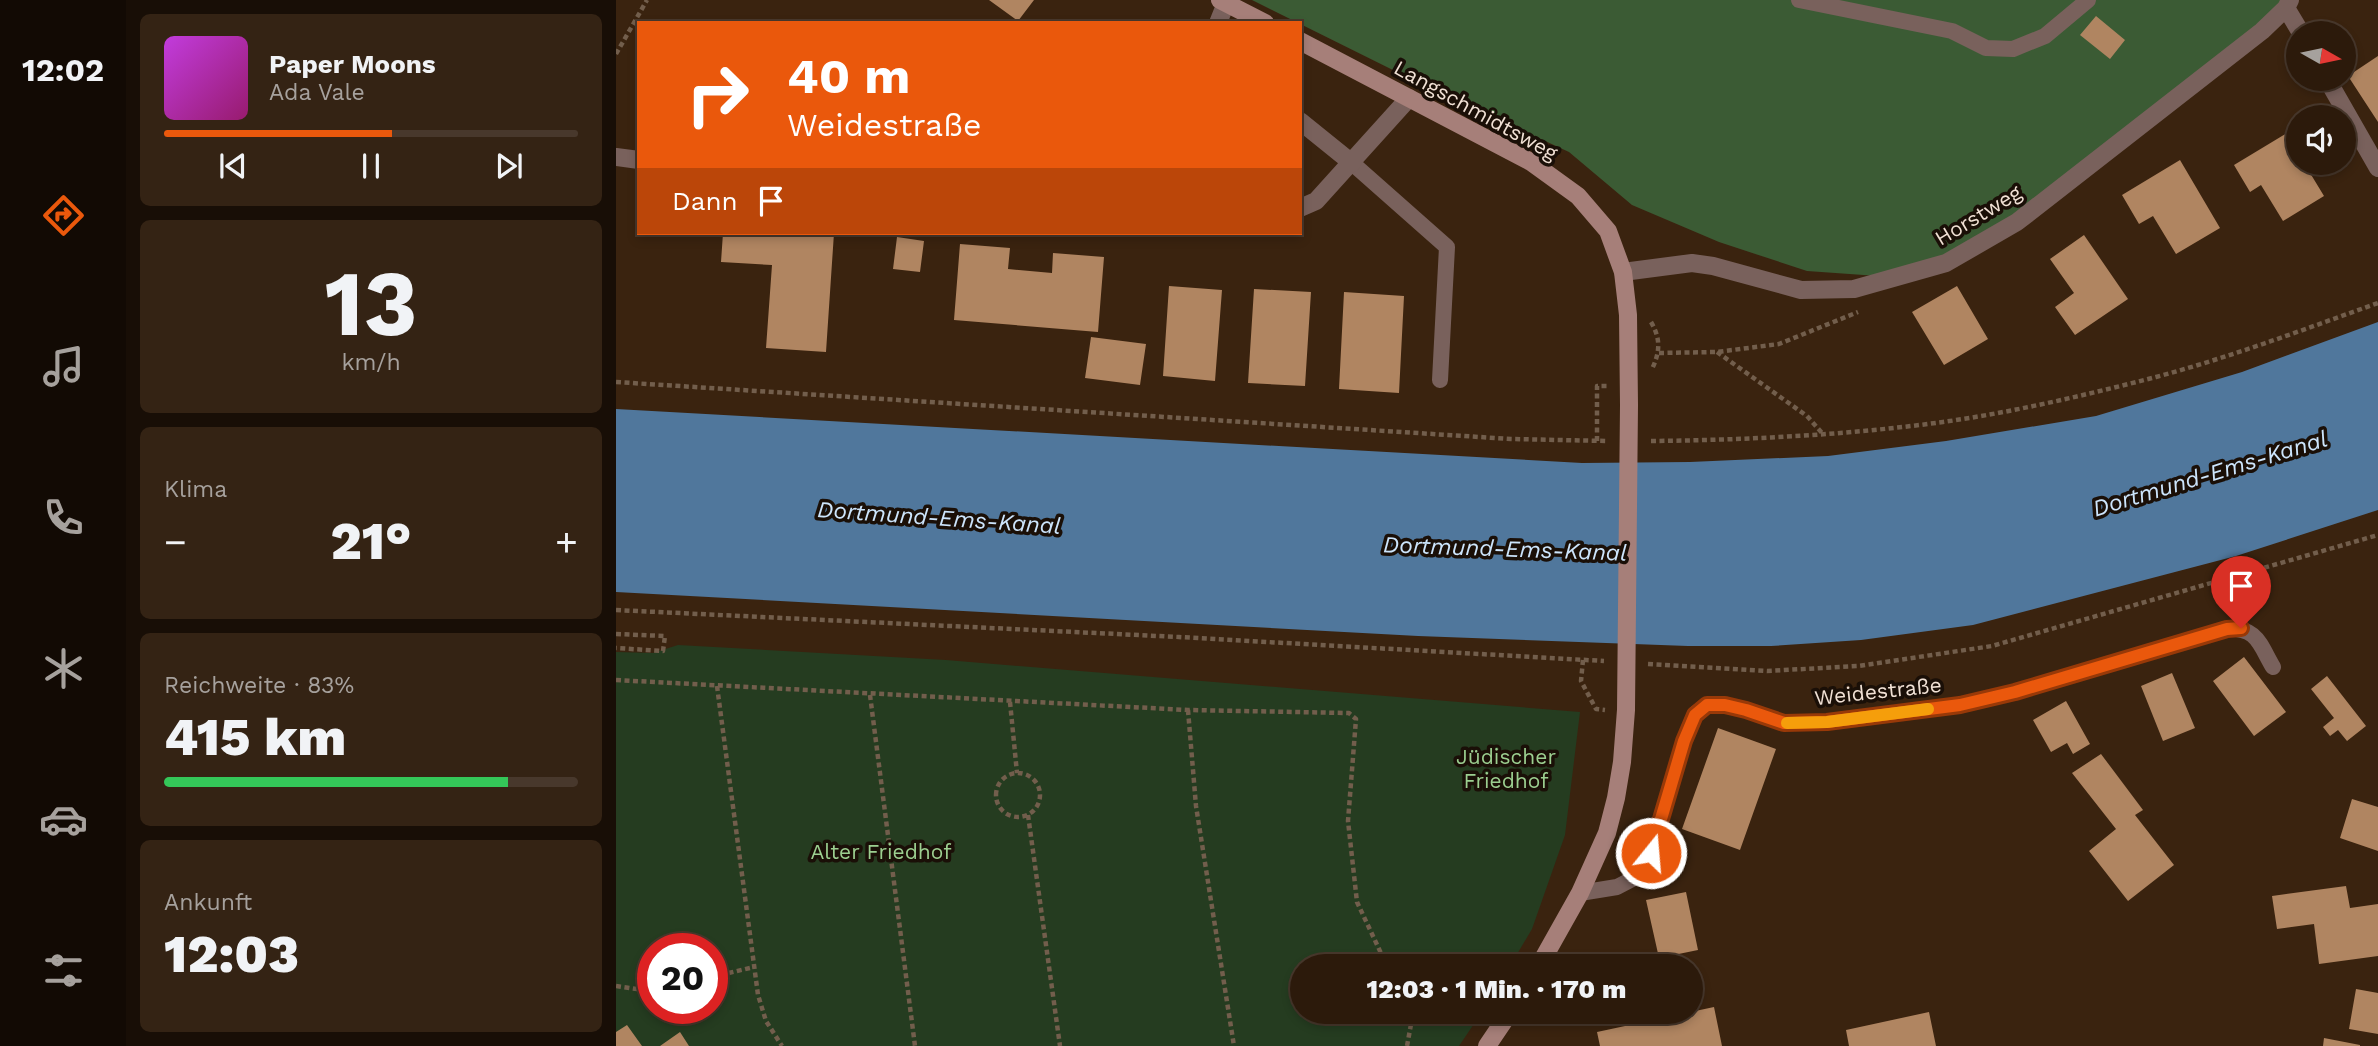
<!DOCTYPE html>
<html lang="de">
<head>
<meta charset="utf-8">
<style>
  :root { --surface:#2c1a0b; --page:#342314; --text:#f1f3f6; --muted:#a6a19d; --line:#48382c; --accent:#ea580c }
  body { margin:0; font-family:"Work Sans",sans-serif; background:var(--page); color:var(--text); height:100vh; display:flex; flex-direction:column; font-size:26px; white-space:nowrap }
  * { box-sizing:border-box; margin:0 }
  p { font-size:23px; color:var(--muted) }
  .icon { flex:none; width:38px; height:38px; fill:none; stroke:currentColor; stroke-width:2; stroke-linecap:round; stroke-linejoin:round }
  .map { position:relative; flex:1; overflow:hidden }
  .details { display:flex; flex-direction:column; gap:14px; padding:14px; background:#180e06; width:490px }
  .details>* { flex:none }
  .guide { position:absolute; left:21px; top:21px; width:665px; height:214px; border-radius:0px; box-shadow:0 4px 10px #0003,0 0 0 2px var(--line); background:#ea580c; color:#fff; overflow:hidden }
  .needle { width:46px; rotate:99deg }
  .fabs { position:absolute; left:1670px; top:21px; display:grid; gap:14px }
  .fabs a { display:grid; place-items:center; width:70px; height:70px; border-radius:50%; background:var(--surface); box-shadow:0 4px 10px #0003,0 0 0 2px var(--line); font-size:35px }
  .speed { position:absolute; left:21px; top:933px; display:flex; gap:14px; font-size:35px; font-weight:700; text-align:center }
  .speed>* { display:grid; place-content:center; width:91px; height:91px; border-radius:50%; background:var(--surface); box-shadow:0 4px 10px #0003,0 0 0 2px var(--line); line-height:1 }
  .speed .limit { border:10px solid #d22; background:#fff; color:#111 }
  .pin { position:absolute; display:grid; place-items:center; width:60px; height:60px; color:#fff; margin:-72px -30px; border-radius:50% 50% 50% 0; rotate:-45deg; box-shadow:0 0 7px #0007 }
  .pin .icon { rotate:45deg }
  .me { position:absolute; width:77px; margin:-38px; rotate:17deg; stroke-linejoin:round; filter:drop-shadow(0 0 5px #0008) }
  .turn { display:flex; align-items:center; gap:24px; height:147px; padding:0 35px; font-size:32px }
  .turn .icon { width:91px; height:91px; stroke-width:2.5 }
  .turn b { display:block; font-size:49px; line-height:60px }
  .then { display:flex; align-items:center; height:66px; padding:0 35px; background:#0003; gap:14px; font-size:26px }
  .big { font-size:52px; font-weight:800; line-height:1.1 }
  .details .widget { flex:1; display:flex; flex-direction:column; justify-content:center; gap:10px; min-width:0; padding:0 24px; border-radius:10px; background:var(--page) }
  .details .dial { align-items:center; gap:0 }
  .dial b { font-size:91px; line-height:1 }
  .song { display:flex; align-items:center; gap:21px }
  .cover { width:84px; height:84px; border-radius:10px; background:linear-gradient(135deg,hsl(290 70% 55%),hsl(320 70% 35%)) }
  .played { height:7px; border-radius:4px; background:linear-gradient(90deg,var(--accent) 55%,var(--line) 55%) }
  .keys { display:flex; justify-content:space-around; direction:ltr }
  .heat { display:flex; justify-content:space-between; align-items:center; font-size:38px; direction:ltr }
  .charge { height:10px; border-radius:5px; background:linear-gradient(90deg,#34c759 83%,var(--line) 0) }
  .trip { position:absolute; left:674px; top:954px; width:413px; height:70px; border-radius:35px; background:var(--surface); box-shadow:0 4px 10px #0003,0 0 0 2px var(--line); font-weight:800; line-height:70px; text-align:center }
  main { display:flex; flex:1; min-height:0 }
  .tab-bar { display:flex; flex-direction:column; width:126px; justify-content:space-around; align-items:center; background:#120a04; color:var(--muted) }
  .tab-bar .icon { width:49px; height:49px }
  .tab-bar .current { color:var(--accent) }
  .tab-bar b { font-size:32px; color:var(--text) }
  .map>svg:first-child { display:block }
  .green { fill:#253c20; fill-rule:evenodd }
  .forest { fill:#3b5b34 }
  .water { fill:#50779c }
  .building { fill:#b08561 }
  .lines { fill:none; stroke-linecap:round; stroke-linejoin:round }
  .path { stroke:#725e4c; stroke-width:4.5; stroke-dasharray:5 3.5; stroke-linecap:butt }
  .lane { stroke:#79615c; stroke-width:16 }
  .street { stroke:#79615c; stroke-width:18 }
  .secondary { stroke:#a67f79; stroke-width:18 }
  .route-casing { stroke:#983908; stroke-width:18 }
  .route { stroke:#ea580c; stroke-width:12 }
  .slow { stroke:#f59e0b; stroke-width:12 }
  .labels { text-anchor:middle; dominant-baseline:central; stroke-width:7; stroke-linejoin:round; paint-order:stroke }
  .street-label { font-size:21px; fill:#f1e1d5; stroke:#1a0f07 }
  .park-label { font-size:21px; fill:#9ccf90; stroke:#1a0f07 }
  .water-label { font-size:23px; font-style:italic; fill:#cde5fc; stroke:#1a0f07 }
</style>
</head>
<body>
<main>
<nav class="tab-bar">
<b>12:02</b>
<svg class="icon current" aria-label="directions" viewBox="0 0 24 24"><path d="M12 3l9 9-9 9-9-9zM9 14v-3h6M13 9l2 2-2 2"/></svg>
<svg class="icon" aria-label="music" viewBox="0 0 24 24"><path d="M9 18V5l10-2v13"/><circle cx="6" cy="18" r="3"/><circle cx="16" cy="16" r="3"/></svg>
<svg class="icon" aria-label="phone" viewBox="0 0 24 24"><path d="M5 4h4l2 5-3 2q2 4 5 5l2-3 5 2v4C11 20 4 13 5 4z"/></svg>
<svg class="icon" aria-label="climate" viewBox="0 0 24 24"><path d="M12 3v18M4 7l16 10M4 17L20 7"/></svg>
<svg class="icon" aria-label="car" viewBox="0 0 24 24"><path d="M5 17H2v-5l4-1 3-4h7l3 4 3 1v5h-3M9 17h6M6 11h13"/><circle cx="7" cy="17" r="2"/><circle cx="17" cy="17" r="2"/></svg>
<svg class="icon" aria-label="filters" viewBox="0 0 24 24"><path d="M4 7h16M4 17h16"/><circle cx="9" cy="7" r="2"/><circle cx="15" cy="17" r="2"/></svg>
</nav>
<section class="details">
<div class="widget">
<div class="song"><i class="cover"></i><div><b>Paper Moons</b><p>Ada Vale</p></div></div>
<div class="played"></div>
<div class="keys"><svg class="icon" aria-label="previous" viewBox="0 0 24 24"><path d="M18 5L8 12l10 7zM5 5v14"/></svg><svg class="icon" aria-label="pause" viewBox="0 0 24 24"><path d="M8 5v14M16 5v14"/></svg><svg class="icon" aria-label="next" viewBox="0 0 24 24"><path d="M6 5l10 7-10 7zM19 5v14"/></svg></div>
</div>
<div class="widget dial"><b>13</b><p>km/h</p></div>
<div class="widget"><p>Klima</p>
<div class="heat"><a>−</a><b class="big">21°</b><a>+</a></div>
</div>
<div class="widget"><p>Reichweite · 83%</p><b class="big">415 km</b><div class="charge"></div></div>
<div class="widget"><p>Ankunft</p><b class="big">12:03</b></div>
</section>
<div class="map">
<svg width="1762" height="1046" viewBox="0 0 1762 1046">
  <rect width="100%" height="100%" fill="#3a230f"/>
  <path class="green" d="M62 645 330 660 964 712 949 835 916 929 894 966H686V1012H866L843 1046H0V652L37 653ZM37 948H96V1008H37Z"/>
  <path class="forest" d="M636 0H1673L1402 220 1328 261 1276 277 1191 271 1103 242 1016 205 953 152 791 77Z"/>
  <path class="water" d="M1762 322V510L1620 556 1357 625 1245 640 1155 646H1072L802 636 0 592V409L966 463 1074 462 1212 456 1330 441 1480 416 1626 372Z"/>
  <path class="building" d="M373 0H418L402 21Z
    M1480 16 1509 40 1494 59 1464 35Z
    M1762 56V122L1732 76Z
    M1671 133 1682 152V163H1688L1708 196 1667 221 1645 185 1634 192 1618 165Z
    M1564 160 1604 228 1560 254 1537 216 1523 224 1506 195Z
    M107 233H218L210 352 150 348 156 265 105 262Z
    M1468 235 1512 299 1459 335 1439 307 1458 293 1434 259Z
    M281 237 308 241 304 272 277 269Z
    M344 244 394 248 392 269 436 273 437 253 488 257 482 332 338 320Z
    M553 286 606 290 599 381 547 376Z
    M1341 286 1372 339 1328 365 1296 312Z
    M638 289 695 292 689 386 632 383Z
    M728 292 788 296 783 393 723 389Z
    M475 337 530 344 524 385 469 378Z
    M1628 657 1670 712 1638 736 1597 681Z
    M1556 673 1579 728 1547 741 1525 686Z
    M1711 676 1750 726 1731 741 1722 730 1714 736 1707 727 1718 718 1695 689Z
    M1450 701 1474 744 1457 754 1451 743 1435 752 1417 720Z
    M1102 728 1160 749 1124 850 1066 829Z
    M1485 754 1527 810 1519 815 1558 865 1512 901 1473 851 1500 829 1456 773Z
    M1736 799 1762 807V851L1724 838Z
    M1730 886 1734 908 1762 904V956L1703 964 1698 924 1661 929 1656 896Z
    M1070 892 1082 950 1043 958 1030 900Z
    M1740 989 1762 993V1034L1733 1029Z
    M1098 1007 1106 1046H984L981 1032Z
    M1313 1012 1320 1046H1233L1230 1030Z
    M11 1025 26 1046H0V1032Z
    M64 1032 73 1046H44Z
    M1708 1038 1744 1045V1046H1707Z"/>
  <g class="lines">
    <path class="path" d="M0 54 31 0
      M1035 322C1045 339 1044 352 1036 369
      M1101 352 1191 416 1206 433
      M1043 353 1101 352 1163 344 1242 312
      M0 382 895 439 991 441
      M981 441V386H992
      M1035 441C1132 440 1231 435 1327 422 1398 412 1470 395 1540 377 1615 357 1689 329 1762 303
      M0 610 563 637 988 661
      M0 634 49 636 47 651 0 648
      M967 660 965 681 980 709 989 710
      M1032 664 1151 671 1242 666 1376 646 1762 535
      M0 680 572 710 733 713 740 719 732 821 741 902 771 966
      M101 686 142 995 150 1021 166 1046
      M254 695 299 1046
      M394 702 401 773
      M572 710 580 806 618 1046
      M380 795a22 22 0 1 1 44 0a22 22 0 1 1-44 0Z
      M412 815 444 1046
      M96 977 138 967
      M0 986 21 989 37 987
      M791 1046 796 1019 792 1012"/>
    <path class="lane" d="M1183 0 1336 31 1370 48 1397 49 1429 36 1472 0
      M736 163 831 247 824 380
      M964 893 1001 887 1024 875 1035 853 1068 741 1079 714 1091 705H1109L1130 710 1168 723 1211 722 1344 705 1399 692 1610 629C1641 627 1643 643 1657 667"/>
    <path class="street" d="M1670 8 1685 33
      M602 23 610 3
      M1711 79 1762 168
      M684 121 736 163
      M0 157 23 160
      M684 208 700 201 793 98
      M1007 272 1076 263 1097 266 1185 290 1238 289 1330 263 1401 222 1646 31 1670 8 1674 0"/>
    <path class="secondary" d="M604 0 649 23
      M684 41 915 162 962 196 992 231 1007 272 1012 315 1013 405 1010 710 1006 762 1000 798 991 833 964 893 923 966
      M871 1046 894 1012"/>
  </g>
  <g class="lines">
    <defs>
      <path id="route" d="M1035 853 1068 741 1079 715 1091 705H1109L1130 710 1168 723 1211 722 1344 705 1399 692 1611 629 1625 628"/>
    </defs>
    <use href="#route" class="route-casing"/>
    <use href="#route" class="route"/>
    <path class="slow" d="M1171 723 1211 722 1312 709"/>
  </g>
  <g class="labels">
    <g class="street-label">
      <text transform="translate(860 110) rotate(29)">Langschmidtsweg</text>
      <text transform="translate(1362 215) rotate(-31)">Horstweg</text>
      <text transform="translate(1262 691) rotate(-6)">Weidestraße</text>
    </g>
    <g class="park-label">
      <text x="890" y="756">Jüdischer<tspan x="890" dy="24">Friedhof</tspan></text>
      <text x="265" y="851">Alter Friedhof</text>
    </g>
    <g class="water-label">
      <text transform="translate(1594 474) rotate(-17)">Dortmund-Ems-Kanal</text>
      <text transform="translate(323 518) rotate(4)">Dortmund-Ems-Kanal</text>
      <text transform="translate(889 549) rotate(2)">Dortmund-Ems-Kanal</text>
    </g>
  </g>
</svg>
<div class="fabs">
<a><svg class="needle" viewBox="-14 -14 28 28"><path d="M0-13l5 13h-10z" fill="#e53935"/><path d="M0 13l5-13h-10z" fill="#a6a19d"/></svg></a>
<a><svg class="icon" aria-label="sound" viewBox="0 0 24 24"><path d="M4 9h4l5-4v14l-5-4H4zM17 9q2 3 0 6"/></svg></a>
</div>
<div class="speed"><div class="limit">20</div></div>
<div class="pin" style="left:1625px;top:628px;background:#d93025"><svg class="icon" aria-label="arrive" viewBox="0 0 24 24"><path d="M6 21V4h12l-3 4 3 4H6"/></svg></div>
<svg class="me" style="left:1035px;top:853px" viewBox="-20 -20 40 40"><circle r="17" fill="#ea580c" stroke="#fff" stroke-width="3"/><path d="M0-11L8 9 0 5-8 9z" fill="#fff"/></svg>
<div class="trip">12:03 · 1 Min. · 170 m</div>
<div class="guide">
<div class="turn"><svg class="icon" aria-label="right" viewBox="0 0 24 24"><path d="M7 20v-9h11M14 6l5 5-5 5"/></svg><div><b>40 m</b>Weidestraße</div></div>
<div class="then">Dann<svg class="icon" aria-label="arrive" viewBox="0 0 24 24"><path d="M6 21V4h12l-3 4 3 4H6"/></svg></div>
</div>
</div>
</main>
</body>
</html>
